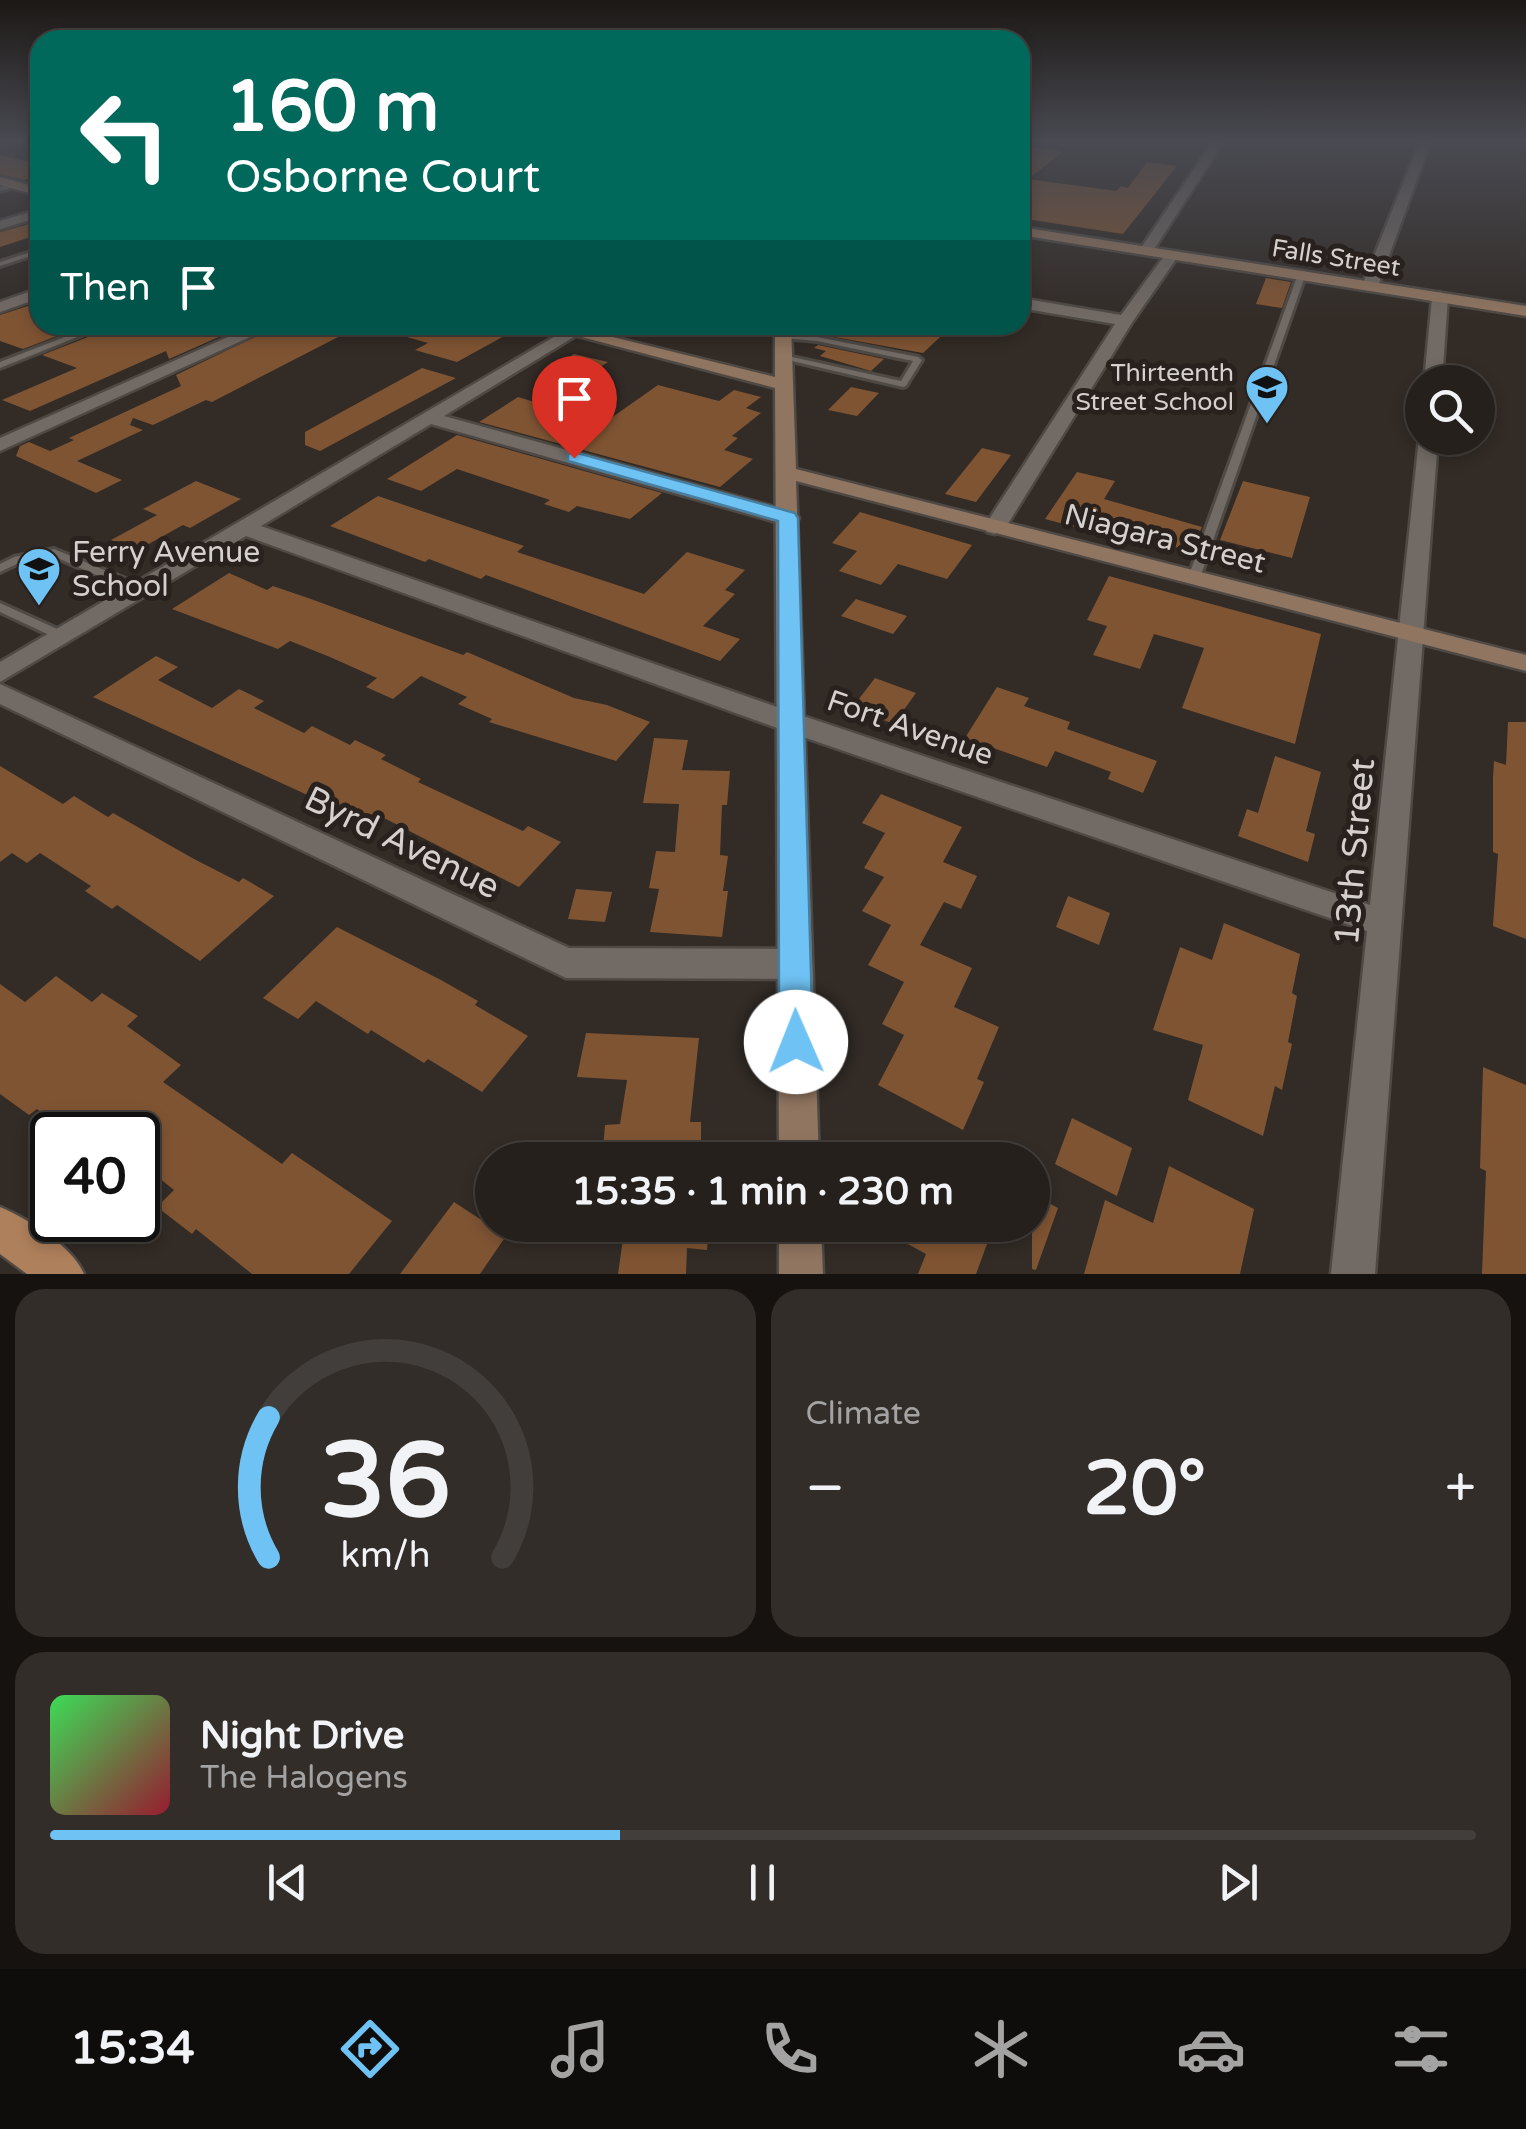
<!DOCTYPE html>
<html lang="en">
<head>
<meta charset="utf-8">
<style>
  :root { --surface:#26201c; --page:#322d29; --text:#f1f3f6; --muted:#a4a3a3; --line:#423e3b; --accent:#6fc2f4 }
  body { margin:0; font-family:"Varela Round",sans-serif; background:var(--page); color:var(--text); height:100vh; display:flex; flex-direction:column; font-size:38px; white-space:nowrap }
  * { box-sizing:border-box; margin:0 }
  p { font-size:32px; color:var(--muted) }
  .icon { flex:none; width:55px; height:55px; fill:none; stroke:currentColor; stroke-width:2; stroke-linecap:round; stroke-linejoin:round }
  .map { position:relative; height:1274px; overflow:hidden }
  .details { display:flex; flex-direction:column; gap:15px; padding:15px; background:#15120f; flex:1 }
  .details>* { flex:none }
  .hud { position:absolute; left:30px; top:30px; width:1000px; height:305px; border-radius:30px; box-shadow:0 5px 15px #0003,0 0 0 2px var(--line); background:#00695c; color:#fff; overflow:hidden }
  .tools { position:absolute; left:1405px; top:365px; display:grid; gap:20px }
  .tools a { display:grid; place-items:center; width:90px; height:90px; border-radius:50%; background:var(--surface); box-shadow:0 5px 15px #0003,0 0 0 2px var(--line); font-size:50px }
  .speed { position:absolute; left:30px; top:1112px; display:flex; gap:20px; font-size:50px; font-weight:700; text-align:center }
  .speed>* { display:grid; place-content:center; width:130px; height:130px; border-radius:50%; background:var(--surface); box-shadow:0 5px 15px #0003,0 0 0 2px var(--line); line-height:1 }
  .speed .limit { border:5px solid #111; border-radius:15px; background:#fff; color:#111 }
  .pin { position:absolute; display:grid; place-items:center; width:85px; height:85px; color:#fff; margin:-102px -42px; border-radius:50% 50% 50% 0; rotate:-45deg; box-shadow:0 0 10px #0007 }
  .pin .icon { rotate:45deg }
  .me { position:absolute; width:110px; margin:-55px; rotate:359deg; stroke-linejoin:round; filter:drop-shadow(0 0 8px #0008) }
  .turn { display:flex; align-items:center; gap:35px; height:210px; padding:0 30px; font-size:45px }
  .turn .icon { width:130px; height:130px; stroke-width:2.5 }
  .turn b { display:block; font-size:70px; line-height:85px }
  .then { display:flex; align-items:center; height:95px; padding:0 30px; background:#0003; gap:20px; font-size:38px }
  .big { font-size:75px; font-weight:800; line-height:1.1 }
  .details .tile { flex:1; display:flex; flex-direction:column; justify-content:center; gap:15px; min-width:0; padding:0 35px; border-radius:30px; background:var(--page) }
  .details .dial { align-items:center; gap:0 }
  .dial svg { height:260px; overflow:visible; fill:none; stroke:var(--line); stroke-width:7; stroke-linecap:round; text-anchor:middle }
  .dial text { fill:var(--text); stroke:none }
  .song { display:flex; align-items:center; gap:30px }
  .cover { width:120px; height:120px; border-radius:15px; background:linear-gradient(135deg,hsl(130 70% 55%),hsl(350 70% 35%)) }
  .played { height:10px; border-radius:5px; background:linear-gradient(90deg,var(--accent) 40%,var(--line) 40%) }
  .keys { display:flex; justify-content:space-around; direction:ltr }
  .heat { display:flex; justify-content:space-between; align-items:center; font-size:55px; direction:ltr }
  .details .tiles { flex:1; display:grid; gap:15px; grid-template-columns:1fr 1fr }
  .tile:last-child { grid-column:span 2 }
  .trip { position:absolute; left:475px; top:1142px; width:575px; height:100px; border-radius:50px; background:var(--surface); box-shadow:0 5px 15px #0003,0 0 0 2px var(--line); font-weight:800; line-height:100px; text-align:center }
  .menu { display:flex; height:160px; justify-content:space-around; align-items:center; background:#0f0d0b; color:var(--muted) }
  .menu .icon { width:70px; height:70px }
  .menu .active { color:var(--accent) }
  .menu b { font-size:45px; color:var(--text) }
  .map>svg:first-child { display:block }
  .building { fill:#7f5433 }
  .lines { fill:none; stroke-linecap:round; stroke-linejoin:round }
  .lane-casing { stroke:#4e4944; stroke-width:6 }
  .street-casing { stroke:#4e4944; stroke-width:5 }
  .secondary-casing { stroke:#4e4944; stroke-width:5 }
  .primary-casing { stroke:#4e4944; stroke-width:5 }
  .lane { fill:#726a64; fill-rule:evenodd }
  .street { fill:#726a64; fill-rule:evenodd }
  .secondary { fill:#907560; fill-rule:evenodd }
  .primary { fill:#af805c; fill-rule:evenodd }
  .route { fill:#6fc2f4; stroke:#487e9f; stroke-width:2.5 }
  .labels { text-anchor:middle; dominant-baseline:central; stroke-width:10; stroke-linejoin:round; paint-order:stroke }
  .far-street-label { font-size:25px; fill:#d5d0cd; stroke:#28211d }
  .far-poi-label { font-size:25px; fill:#d5d0cd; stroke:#28211d; text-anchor:end }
  .street-label { font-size:30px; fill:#d5d0cd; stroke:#28211d }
  .poi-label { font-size:30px; fill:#d5d0cd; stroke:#28211d; text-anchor:start }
  .near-street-label { font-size:35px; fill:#d5d0cd; stroke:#28211d }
</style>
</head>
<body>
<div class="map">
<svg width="1526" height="1274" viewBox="0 0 1526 1274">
  <rect width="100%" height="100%" fill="#322b26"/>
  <path class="building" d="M1033 147 1063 152 1028 179 1116 191 1121 186 1128 188 1147 162 1177 166 1123 234 1020 218V157Z
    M0 155 40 164V175L24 180 0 174Z
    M40 221V234L0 247V232Z
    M1266 278 1291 282 1282 308 1256 304Z
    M40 302V325L83 326 23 349 0 341V315Z
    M113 325H246L169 359 166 351 30 411 2 400 77 368 42 355 101 332 111 335Z
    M279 325H304L340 336 212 402 206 400 153 425 133 418 130 425 143 430 77 461 122 480 96 493 16 456 20 446 29 442 50 451 74 440 69 438 181 386 176 375Z
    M386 325H469L506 335 457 362 415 350 428 343 386 331Z
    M842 325H953L923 353 829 336Z
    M818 345 884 359 871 371 820 356 826 351 814 348Z
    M574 354 608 362 576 382 543 372Z
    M422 368 456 378 320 451 305 445V432Z
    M658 385 719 401 734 390 761 397 746 408 761 413 732 436 738 438 724 450 753 459 720 487 479 422 518 397 604 423Z
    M851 387 879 393 857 416 828 410Z
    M457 435 662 493 630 519 577 506 569 512 544 504 550 500 457 469 421 491 387 479Z
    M982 448 1011 455 976 502 945 494Z
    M1077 472 1115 481 1104 499 1202 527 1190 551 1082 523 1079 528 1045 519Z
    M196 481 241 499 190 528 183 525 136 551 111 540 157 515 143 509Z
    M1243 481 1310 497 1292 558 1220 540Z
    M378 496 524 546 517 552 644 594 687 552 745 570 725 590 735 594 703 626 740 639 720 661 486 575 481 579 429 559 425 562 330 526Z
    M860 512 972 545 947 579 898 564 881 585 839 571 857 551 832 543Z
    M229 573 267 590 273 586 311 599 463 655 467 652 574 698 607 705 650 722 616 761 489 722 492 719 458 704 467 697 421 676 393 699 366 687 377 678 330 657 290 641 278 649 172 609Z
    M1109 576 1321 634 1295 744 1182 708 1204 648 1154 634 1140 669 1093 655 1107 626 1087 620Z
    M856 599 907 616 893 634 841 616Z
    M156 656 178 667 158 680 212 708 239 689 264 701 254 708 304 733 312 726 350 745 355 740 386 755 381 759 421 779 418 782 523 831 528 826 561 842 519 887 380 816 373 822 332 801 327 804 93 697Z
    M875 678 916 693 894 724 852 708Z
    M997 687 1029 698 1024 706 1070 722 1067 729 1157 761 1143 793 1108 779 1111 772 1055 751 1047 767 965 738Z
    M1508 722H1526V939L1493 926 1498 854 1493 852V778L1494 761 1506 765Z
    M654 738 688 740 682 770 730 771 727 805H722L720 855 728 856 723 891H728L722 937 650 932 659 889 649 888 656 851 675 852 679 804 643 803Z
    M1275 756 1321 772 1306 831 1315 834 1308 862 1238 836 1247 809 1258 813Z
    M0 766 63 804 74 796 108 817 113 813 194 859 239 882 243 878 274 896 200 961 117 905 112 909 85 891 91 886 40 853 27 863 12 853 0 862Z
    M881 794 962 827 943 862 977 876 961 909 944 902 920 945 972 968 954 1007 999 1027 977 1079 984 1082 963 1130 878 1085 904 1035 882 1024 904 982 868 965 891 925 862 911 884 877 864 868 885 833 862 823Z
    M576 889 612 892 605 922 568 919Z
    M1068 896 1110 913 1099 945 1056 927Z
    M1224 923 1300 954 1292 993 1297 996 1288 1042 1292 1044 1282 1090 1275 1086 1263 1136 1188 1100 1203 1045 1153 1030 1180 947 1212 960Z
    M337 927 441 980 478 1001 475 1005 528 1036 482 1092 428 1059 424 1063 371 1030 368 1034 316 1001 298 1019 263 998Z
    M56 976 92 1002 102 993 138 1016 127 1026 181 1065 163 1082 282 1164 292 1153 392 1221 349 1274H252L196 1229 192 1234 157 1207 174 1190 138 1161V1135H70L37 1109 29 1115 0 1094V984L25 1002Z
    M586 1033 699 1038 690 1122H701V1160H602L605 1125 620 1124 627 1080 577 1077Z
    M1483 1067 1526 1085V1274H1482L1486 1171 1480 1168Z
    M1072 1118 1132 1148 1117 1196 1055 1164Z
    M1169 1166 1254 1209 1240 1274H1084L1105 1200 1153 1223Z
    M1032 1194 1058 1208 1036 1270 1032 1269Z
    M454 1202 506 1236 480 1274H400Z
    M625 1225H709L707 1250 687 1248 686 1274H618Z
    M873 1225H994L976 1274H918L926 1254Z"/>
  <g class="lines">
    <defs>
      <path id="lane" d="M16 183 18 186 0 191V187Z
        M40 249V253L0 266V262Z
        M1298 274 1305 276 1200 578 1194 581 1190 580 1188 578Z
        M96 325H107L0 368V362Z
        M780 334 817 337 918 357 922 360 906 386 903 387 779 358 783 355 901 381 913 361 817 341 783 338 779 336Z
        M54 549 145 587 147 590 141 594 137 593 53 556 21 562 0 572V564L14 557Z
        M0 603 66 633 68 636 62 640 58 639 0 612Z"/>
      <path id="street" d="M1213 141H1224L1151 254H1141L1139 251Z
        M1420 141H1431L1378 286 1365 289 1362 286Z
        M40 209V217L0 229V221Z
        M1167 252 1179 255 1133 321 1006 527 995 534 987 532 984 527 1115 324 1020 308V298L1121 315Z
        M40 288V298L0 312V302Z
        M1440 292 1448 297 1442 382H1424L1432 297Z
        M255 325H276L0 451V438Z
        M571 327 579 332 577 335 444 416 796 513 799 518 796 523H780L431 424 261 526 800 715 1370 905 1419 438 1422 434V438H1438L1375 1274H1331L1367 931 780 729 246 536 0 682V662Z
        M0 684 569 948 794 949 806 954 811 964 806 974 794 979 566 978 0 704Z"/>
      <path id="secondary" d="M0 177 40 188V196L0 185Z
        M1020 227 1526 306V316L1020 235Z
        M536 325H564L775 377V325H791L796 469 1526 655V671L796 481 819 1160H779L775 388Z
        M779 1225H821L823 1274H779Z"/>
      <path id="primary" d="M0 1207C28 1219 72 1246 84 1274H27L0 1254Z"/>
    </defs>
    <use href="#lane" class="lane-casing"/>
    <use href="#street" class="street-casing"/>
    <use href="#secondary" class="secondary-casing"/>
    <use href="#primary" class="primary-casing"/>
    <use href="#lane" class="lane"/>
    <use href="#street" class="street"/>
    <use href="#secondary" class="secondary"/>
    <use href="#primary" class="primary"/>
  </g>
  <linearGradient id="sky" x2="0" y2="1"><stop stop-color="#1c1815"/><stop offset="0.44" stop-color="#494a52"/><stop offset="1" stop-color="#494a52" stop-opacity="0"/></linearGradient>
  <rect width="1526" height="320" fill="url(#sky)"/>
  <path class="route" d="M574 452 795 513 798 518 813 1042 808 1053 796 1057 784 1053 779 1042 778 521 568 461V454Z"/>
  <defs>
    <symbol id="school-pin" viewBox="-11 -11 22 30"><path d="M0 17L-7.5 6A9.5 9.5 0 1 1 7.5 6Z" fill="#6fc2f4" stroke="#28211d"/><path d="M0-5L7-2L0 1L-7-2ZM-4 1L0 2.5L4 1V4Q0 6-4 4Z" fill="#111"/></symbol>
  </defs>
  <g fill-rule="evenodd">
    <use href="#school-pin" x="1242" y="362" width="50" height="68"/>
    <use href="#school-pin" x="14" y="544" width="50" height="68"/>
  </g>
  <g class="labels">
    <g class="far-street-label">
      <text transform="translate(1336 258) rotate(9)">Falls Street</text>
    </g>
    <g class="far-poi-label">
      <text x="1234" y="373">Thirteenth<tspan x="1234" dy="29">Street School</tspan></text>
    </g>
    <g class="street-label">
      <text transform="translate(1165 539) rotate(14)">Niagara Street</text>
      <text transform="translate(910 728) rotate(19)">Fort Avenue</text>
    </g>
    <g class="poi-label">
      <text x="72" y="552">Ferry Avenue<tspan x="72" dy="34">School</tspan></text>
    </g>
    <g class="near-street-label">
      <text transform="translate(402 843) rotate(26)">Byrd Avenue</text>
      <text transform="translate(1355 852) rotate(-85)">13th Street</text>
    </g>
  </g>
</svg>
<div class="tools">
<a><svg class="icon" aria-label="search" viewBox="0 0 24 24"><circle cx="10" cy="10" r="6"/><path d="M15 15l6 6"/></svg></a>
</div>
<div class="speed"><div class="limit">40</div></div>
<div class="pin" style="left:574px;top:458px;background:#d93025"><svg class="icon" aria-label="arrive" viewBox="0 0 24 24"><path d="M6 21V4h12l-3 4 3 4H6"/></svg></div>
<svg class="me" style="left:796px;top:1042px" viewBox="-20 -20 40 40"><circle r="19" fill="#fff"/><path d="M0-13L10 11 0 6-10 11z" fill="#6fc2f4"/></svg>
<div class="trip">15:35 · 1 min · 230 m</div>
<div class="hud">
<div class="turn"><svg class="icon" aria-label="left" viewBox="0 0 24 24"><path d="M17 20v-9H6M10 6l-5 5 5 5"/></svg><div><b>160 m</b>Osborne Court</div></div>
<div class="then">Then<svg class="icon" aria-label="arrive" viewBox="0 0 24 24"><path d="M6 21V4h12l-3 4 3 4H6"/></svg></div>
</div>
</div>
<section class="details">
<div class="tiles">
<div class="tile dial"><svg viewBox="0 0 100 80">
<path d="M14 69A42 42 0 1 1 86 69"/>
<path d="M14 69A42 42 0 0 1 14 26" stroke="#6fc2f4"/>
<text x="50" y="56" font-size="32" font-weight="700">36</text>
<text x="50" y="72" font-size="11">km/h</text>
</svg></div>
<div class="tile"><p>Climate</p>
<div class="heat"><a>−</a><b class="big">20°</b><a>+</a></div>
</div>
<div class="tile">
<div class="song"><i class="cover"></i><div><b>Night Drive</b><p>The Halogens</p></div></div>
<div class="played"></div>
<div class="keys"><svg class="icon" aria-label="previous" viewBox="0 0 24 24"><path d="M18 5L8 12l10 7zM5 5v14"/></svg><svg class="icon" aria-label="pause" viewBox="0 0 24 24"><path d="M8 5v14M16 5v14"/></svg><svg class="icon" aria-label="next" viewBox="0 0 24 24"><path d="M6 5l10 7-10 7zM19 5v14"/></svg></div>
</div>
</div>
</section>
<nav class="menu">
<b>15:34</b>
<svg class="icon active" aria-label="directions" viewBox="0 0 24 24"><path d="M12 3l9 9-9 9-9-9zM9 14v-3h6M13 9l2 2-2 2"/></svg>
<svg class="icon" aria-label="music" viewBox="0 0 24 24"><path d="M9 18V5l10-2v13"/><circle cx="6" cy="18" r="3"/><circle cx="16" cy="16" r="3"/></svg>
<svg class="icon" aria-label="phone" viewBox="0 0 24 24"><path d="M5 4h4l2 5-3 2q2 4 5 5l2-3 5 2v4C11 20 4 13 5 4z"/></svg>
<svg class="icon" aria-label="climate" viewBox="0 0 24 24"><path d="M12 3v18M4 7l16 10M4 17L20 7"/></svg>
<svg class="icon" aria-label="car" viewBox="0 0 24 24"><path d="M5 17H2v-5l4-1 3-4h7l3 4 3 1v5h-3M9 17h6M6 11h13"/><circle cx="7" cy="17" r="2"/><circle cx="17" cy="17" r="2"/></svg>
<svg class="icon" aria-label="filters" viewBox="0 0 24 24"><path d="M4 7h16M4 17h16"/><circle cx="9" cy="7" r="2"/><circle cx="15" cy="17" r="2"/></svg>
</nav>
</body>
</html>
